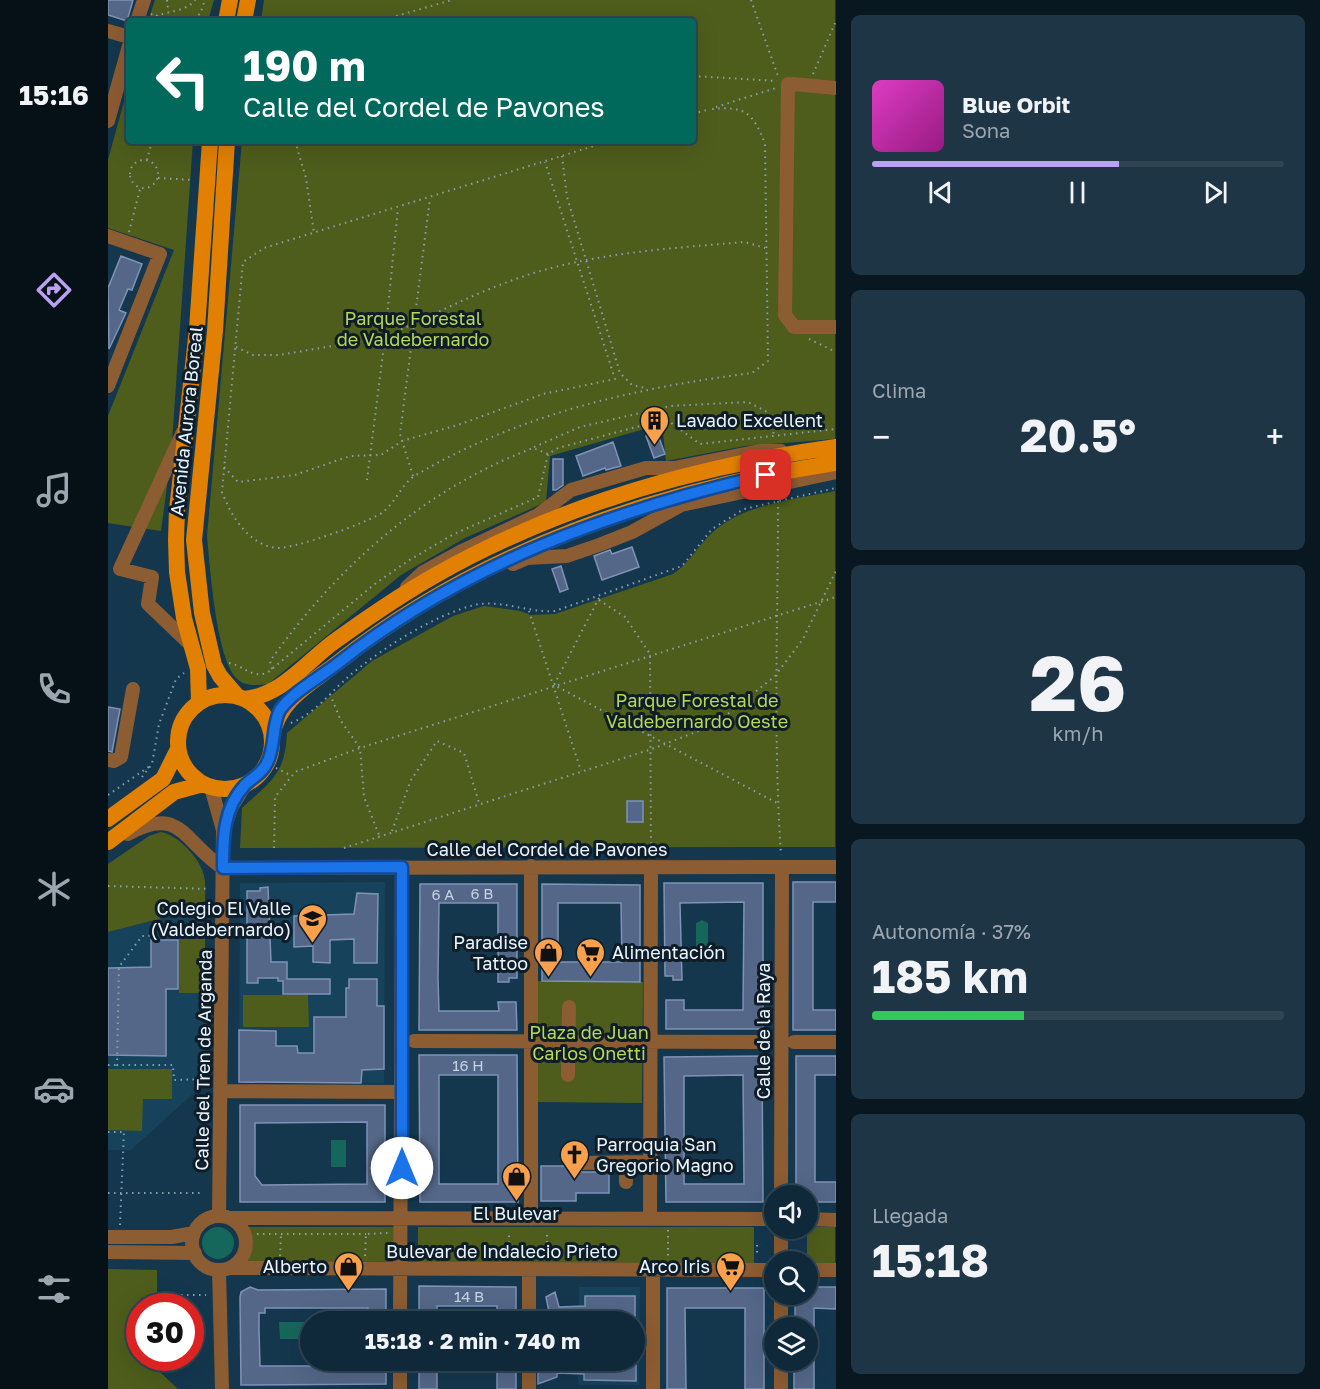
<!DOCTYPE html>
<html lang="es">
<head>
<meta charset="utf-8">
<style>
  :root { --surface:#0f293a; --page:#1d3545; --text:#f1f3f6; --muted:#9ba6af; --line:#2f4554; --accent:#bca0f2 }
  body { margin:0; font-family:"Golos Text",sans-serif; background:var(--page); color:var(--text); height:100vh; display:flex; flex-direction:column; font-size:22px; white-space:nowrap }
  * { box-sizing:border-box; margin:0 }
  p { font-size:20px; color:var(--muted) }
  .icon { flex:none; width:33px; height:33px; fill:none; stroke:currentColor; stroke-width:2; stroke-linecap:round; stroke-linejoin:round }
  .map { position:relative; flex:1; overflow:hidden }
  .drawer { display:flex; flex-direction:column; gap:15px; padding:15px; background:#081720; width:484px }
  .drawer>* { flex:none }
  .top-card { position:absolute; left:18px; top:18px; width:570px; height:126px; border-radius:6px; box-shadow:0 6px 24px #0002,0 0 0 2px var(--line); background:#00695c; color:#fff; overflow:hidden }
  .fabs { position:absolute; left:656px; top:1185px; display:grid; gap:12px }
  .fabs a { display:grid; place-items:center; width:54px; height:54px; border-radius:50%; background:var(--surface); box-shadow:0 6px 24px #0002,0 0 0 2px var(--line); font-size:30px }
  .speed { position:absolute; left:18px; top:1293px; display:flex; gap:12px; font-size:30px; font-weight:700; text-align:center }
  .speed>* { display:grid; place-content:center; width:78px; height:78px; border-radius:50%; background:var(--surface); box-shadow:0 6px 24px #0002,0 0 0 2px var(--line); line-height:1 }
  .speed .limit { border:9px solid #d22; background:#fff; color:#111 }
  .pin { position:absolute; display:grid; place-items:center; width:51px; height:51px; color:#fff; margin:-26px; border-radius:12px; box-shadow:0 3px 9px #0006 }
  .me { position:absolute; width:66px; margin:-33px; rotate:0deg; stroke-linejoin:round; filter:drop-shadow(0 0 4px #0008) }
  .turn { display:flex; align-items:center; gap:21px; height:126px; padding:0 18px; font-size:27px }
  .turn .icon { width:78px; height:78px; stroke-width:2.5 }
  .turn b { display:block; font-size:42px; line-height:51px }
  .big { font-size:45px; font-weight:700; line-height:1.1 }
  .drawer .card { flex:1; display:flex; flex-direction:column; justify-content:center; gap:9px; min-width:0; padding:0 21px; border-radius:9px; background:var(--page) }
  .drawer .dial { align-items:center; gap:0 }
  .dial b { font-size:78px; line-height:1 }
  .song { display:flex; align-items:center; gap:18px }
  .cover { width:72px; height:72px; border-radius:9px; background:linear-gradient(135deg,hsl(310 70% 55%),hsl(310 70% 35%)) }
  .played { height:6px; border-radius:3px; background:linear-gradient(90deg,var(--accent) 60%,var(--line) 60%) }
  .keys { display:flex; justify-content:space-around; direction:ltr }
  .heat { display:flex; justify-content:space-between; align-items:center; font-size:33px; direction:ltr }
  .charge { height:9px; border-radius:4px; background:linear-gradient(90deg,#34c759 37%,var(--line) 0) }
  .trip { position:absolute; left:192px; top:1311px; width:345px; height:60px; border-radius:30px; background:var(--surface); box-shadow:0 6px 24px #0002,0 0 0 2px var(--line); font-weight:700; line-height:60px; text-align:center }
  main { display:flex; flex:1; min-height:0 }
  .tabs { display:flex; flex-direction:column; width:108px; justify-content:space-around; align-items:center; background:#061017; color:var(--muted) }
  .tabs .icon { width:42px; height:42px }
  .tabs .selected { color:var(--accent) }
  .tabs b { font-size:27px; color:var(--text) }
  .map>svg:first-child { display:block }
  .built { fill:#16425c }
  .green { fill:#4e5d1c }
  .water { fill:#15675c }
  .building { fill:#546788; stroke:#7e93b6; stroke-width:1.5; fill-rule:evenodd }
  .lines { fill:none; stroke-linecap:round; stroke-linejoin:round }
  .path { stroke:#89a0af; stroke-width:2; stroke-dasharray:1.5 4.5; stroke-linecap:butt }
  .minor { stroke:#8c5c32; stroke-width:14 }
  .major { stroke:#e18002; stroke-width:16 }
  .route-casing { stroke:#114b97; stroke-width:15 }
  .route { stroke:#1a73e8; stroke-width:10 }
  .labels { text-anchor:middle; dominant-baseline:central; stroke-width:6; stroke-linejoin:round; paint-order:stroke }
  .number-label { font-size:15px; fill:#c4d2e1 }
  .park-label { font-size:18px; fill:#b9d856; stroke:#0f1d28 }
  .poi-label { font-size:18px; fill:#eaf6ff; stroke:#0f1d28; text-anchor:end }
  .street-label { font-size:18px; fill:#eaf6ff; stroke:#0f1d28 }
</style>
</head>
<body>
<main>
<nav class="tabs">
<b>15:16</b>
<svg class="icon selected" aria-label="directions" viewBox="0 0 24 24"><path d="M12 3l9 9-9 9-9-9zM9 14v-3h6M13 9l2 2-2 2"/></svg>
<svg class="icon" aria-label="music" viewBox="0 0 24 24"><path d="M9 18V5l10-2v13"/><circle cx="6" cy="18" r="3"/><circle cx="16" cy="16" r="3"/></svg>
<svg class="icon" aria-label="phone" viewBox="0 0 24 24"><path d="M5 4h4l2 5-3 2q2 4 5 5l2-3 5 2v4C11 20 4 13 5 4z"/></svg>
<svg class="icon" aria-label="climate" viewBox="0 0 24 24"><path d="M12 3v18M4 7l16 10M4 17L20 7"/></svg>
<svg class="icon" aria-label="car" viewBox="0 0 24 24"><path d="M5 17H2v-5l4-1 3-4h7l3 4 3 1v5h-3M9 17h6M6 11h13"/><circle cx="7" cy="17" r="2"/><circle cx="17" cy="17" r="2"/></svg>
<svg class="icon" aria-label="filters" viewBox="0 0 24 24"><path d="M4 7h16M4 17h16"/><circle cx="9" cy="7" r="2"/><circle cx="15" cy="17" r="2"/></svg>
</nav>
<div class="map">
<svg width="728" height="1389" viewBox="0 0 728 1389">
  <rect width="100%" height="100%" fill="#14374e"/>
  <path class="built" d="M277 882 276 1083H131L132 883Z
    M97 901 98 1082 23 1150H0V932L51 919Z
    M471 1287H532L531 1385H470V1361L526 1360V1322L471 1321Z"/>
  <path class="green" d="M47 0H106L100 21H40Z
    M156 0H727V439L637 446 558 461 554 424 442 456 438 502 357 538 293 575 160 684C149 685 138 687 129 679 108 658 102 567 99 536L134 141H585V21H153Z
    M21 83V141H85L63 456 53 531 0 523V416L66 250 0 228V160Z
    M727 491V847L132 848 134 808C163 781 177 775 179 733L264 661 345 616 376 606 412 611 423 615 447 614 565 574C583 562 590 545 606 531 637 504 688 499 727 491Z
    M53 832C70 835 93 859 96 876 98 884 97 893 97 901L51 919 0 932V864L41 836Z
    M71 939H97V993H71Z
    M428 981 535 982 534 1103 428 1102Z
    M135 995H200L201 1027H135Z
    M0 1069H64V1099H35L34 1131 0 1130Z
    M140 1227H288L287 1261H140L145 1244Z
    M310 1227H646V1263L310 1262Z
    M699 1227H727V1263H699Z
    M0 1269 49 1270V1306H32L31 1337 16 1338 31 1352 32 1358H37L70 1389H0Z"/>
  <path class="water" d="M594 920 600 923V947H588V923Z
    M223 1140H238V1167H223Z
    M94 1243a16 16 0 1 1 32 0a16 16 0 1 1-32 0Z
    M171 1322H202V1339H172Z"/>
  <path class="building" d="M0 0H25L19 21 0 15Z
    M13 256 34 264 24 290 20 289 11 310 18 313 1 349 0 288Z
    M549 432 557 454 546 458 538 436Z
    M505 442 513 466 498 470 497 468 475 476 468 456Z
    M445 459H455V485L448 490H445Z
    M524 547 531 567 494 580 486 556 502 550 504 554Z
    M453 566 460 589 452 592 444 569Z
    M0 707 12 709 4 752 0 751Z
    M519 801H535V822H519Z
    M685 882H728V902H705V1010H728V1030H685Z
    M556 883H655V1029H558V1000H576V1010H635L636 902 572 903 574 980H565V976H557Z
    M312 884H409V978H401V982H390V903H331L330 978 331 1011H391L390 1002H408L409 1030H311Z
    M434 884 532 885V982L434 981ZM450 903H513L514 962H450Z
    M160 887 163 962H179V979H222V994H175V981H170V978H150V983H139V891H152V888Z
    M249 893 270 894 269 963H246V939L222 940V963L205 962V946L186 947V916L246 914Z
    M43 940H70V989H58V1056L0 1055V968L43 967Z
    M241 979H269V1006H276V1069L254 1070 253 1083 131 1082V1030L168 1031V1046H189L190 1053H206V1017H238V988H241Z
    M311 1055H409L410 1202H312ZM331 1075H390V1184H331Z
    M654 1056 655 1202H558L556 1057ZM635 1075 636 1184H576V1076Z
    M688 1056H728V1075H707V1182H728V1202H699V1196H688Z
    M132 1105H277V1202H132ZM259 1122V1184L154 1185 147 1176V1123Z
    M433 1166H466L474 1172H501V1193H468V1201H433Z
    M311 1286 408 1287V1322H389V1306H329V1322H311Z
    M142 1287 150 1290 278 1289V1322H260V1308H157V1313H151V1330L152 1366H260V1360H278V1384L133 1385 132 1297 133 1292Z
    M699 1287H728V1309L706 1308V1328H687V1294H699Z
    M559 1288H656V1389H637V1308H577L578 1389H559Z
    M447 1292 451 1307 477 1306V1296H527V1318H508V1322H443L438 1297Z
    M311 1360H329V1389H311Z
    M389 1360H408V1389H389Z
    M430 1360H528V1381L476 1380V1374L449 1373V1377L430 1384Z
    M686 1360H706V1389H686Z"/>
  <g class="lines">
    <path class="path" d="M59 0 60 10
      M643 0 671 79
      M43 14 63 21
      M48 16C61 11 79 11 87 0
      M80 21 92 14 97 0
      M271 21 344 0
      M705 74 728 21
      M585 76 669 81
      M608 107 668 88
      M585 114 602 109
      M187 141 198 178 206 233
      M502 141 156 248 135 262 114 492C123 516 140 544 168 548 183 550 262 522 275 512 288 502 294 483 308 475 412 414 526 388 644 373L660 361 657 144C645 112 637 106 603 109
      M454 156 459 197 512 373 524 385 537 388
      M22 174a14 14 0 1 1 28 0a14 14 0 1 1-28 0Z
      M39 160 44 141
      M50 178 85 180
      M21 232 32 189
      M701 339 728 352
      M128 347 145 355H171L277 337 290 208
      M426 447 472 427 562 406 640 402 661 413 666 435
      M116 467 130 482 187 475 242 456 273 455 294 441 350 425 435 394 507 379 437 162
      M305 476 292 434 322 198
      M259 480 277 337C327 314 376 288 429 272 496 252 567 248 637 242L657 248
      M670 501C670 619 665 737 673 855
      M491 598 446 685 669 803
      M491 600 517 617 542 654 543 855
      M421 611 473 771
      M121 663C137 666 142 678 159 673L268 583 303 559 346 534 430 497 440 454 450 448 558 419 592 444 728 429
      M164 669 162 661C230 566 315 490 425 448L440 454
      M222 694 233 721 252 748 256 797 271 835
      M183 723C206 714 222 693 240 677 273 649 324 616 366 605 393 599 419 613 447 611L574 566 604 529 636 509 728 488
      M168 768 184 776
      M34 777 44 764 51 724 68 679 76 673
      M0 795 42 766
      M284 831 303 780 329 741 356 753 371 803
      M166 848 167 797 187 772 252 748 728 597
      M236 848 544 749 606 725 667 676 695 639 728 571
      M0 886 102 889
      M0 1065H9
      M98 1079 66 1080 65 1065H9L11 967 34 936 103 934
      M0 1132H15
      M0 1193H95
      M12 1225 16 1131
      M560 1230V1257
      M149 1234H258
      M439 1235V1256
      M649 1245V1257
      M687 1252V1258
      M401 1255V1235
      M172 1256 173 1235
      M257 1256 258 1234 280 1233
      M49 1295H98"/>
    <path class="minor" d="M29 21 36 0
      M0 31 21 37
      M680 84 677 315 686 327H728
      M682 87 685 84 728 88
      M0 121 21 46
      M0 236 52 254 0 386
      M75 432 12 569 44 577 40 604 84 646
      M405 564 419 558 459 556 491 545 524 532 573 505 728 472
      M299 587 314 573 354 551 430 515 463 490 538 468H566L652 451H673
      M0 760 6 761 13 757 25 689
      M103 787 115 830 111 1216
      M116 828 124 806 137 785
      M20 834C73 804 76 843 115 868
      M423 866V1219
      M115 868 728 867
      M306 1041 653 1042
      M686 1042H728
      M460 1075 461 1007
      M112 1091 293 1092
      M474 1163 542 1162
      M518 1182V1162
      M673 1196 674 867
      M84 1243a27 27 0 1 1 54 0a27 27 0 1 1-54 0Z
      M121 1218 666 1219
      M542 1219 543 867
      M699 1219 728 1220
      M0 1237H64L86 1233
      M0 1252 87 1253
      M673 1262V1228
      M122 1268 666 1270
      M111 1270 114 1389
      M699 1270H728
      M292 1322 294 867
      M421 1322V1269
      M673 1328V1294
      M292 1389V1360
      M421 1389V1360
      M545 1389V1269
      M673 1389V1360"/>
    <path class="major" d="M118 21 122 0
      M136 21 140 0
      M119 141 107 331 86 540 94 613 106 665 112 676 129 696
      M70 742a47 47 0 1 1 94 0a47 47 0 1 1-94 0Z
      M136 699C172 696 196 665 223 644 256 620 291 596 326 576 449 506 588 466 728 447
      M91 702 90 669 76 618 69 572 68 540 69 510 89 329 102 141
      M164 736C171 700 201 685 228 664 371 551 549 490 728 463
      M0 819 55 779 70 749
      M0 842 66 792 95 784"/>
  </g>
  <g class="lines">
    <defs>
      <path id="route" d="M294 1168V867L115 868C115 840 115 808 137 785 145 777 154 774 159 763 168 746 163 727 172 710 186 691 211 678 229 664 354 565 504 510 658 475"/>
    </defs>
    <use href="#route" class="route-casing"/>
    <use href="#route" class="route"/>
  </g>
  <defs>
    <symbol id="building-pin" viewBox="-11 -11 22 30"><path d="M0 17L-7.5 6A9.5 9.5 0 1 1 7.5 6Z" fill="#f9a04c" stroke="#0f1d28"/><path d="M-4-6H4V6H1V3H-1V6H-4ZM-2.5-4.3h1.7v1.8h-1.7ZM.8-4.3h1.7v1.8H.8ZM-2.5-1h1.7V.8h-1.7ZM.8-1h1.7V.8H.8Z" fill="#111"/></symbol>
    <symbol id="school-pin" viewBox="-11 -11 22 30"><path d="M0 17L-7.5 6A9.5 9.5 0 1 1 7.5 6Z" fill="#f9a04c" stroke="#0f1d28"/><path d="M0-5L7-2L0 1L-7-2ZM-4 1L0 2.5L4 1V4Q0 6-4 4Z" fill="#111"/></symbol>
    <symbol id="shop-pin" viewBox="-11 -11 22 30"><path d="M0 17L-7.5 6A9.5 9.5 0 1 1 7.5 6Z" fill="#f9a04c" stroke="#0f1d28"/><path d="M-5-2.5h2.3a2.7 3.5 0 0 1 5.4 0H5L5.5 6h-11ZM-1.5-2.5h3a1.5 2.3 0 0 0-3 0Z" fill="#111"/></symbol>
    <symbol id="supermarket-pin" viewBox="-11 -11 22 30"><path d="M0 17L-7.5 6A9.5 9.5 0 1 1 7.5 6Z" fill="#f9a04c" stroke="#0f1d28"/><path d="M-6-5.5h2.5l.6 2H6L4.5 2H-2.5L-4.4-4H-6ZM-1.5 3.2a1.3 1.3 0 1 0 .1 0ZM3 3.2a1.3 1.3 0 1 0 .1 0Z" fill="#111"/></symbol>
    <symbol id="church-pin" viewBox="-11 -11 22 30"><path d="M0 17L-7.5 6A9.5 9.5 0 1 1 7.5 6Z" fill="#f9a04c" stroke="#0f1d28"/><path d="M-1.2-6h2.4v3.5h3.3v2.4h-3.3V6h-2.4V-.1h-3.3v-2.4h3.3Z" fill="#111"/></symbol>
  </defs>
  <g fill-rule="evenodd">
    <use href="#building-pin" x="530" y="404" width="33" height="45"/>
    <use href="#school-pin" x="188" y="902" width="33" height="45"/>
    <use href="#shop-pin" x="424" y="936" width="33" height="45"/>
    <use href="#supermarket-pin" x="466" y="936" width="33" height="45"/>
    <use href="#church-pin" x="450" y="1138" width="33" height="45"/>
    <use href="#shop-pin" x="392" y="1160" width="33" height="45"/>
    <use href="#shop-pin" x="224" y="1250" width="33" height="45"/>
    <use href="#supermarket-pin" x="606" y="1250" width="33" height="45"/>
  </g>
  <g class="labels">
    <g class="number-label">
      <text x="374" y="893">6 B</text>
      <text x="335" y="894">6 A</text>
      <text x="360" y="1065">16 H</text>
      <text x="361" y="1296">14 B</text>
    </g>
    <g class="park-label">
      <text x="305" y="318">Parque Forestal<tspan x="305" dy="21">de Valdebernardo</tspan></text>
      <text x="589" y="700">Parque Forestal de<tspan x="589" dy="21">Valdebernardo Oeste</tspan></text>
      <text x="481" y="1032">Plaza de Juan<tspan x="481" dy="21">Carlos Onetti</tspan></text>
    </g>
    <g class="poi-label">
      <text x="568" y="420" text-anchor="start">Lavado Excellent</text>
      <text x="183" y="908">Colegio El Valle<tspan x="183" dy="21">(Valdebernardo)</tspan></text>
      <text x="420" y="942">Paradise<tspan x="420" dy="21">Tattoo</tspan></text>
      <text x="504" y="952" text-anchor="start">Alimentación</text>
      <text x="488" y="1144" text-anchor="start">Parroquia San<tspan x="488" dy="21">Gregorio Magno</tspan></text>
      <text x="408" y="1213" text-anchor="middle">El Bulevar</text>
      <text x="219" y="1266">Alberto</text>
      <text x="602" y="1266">Arco Iris</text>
    </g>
    <g class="street-label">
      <text transform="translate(78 421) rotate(-84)">Avenida Aurora Boreal</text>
      <text x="439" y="849">Calle del Cordel de Pavones</text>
      <text transform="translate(655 1031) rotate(-90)">Calle de la Raya</text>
      <text transform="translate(95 1060) rotate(-89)">Calle del Tren de Arganda</text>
      <text x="394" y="1251">Bulevar de Indalecio Prieto</text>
    </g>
  </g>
</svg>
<div class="fabs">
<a><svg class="icon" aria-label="sound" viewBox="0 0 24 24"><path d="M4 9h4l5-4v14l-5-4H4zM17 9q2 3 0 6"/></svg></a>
<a><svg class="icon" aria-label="search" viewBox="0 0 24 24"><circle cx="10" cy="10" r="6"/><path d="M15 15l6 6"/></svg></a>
<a><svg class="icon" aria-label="layers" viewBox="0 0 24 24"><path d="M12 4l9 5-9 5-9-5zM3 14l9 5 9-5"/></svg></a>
</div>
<div class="speed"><div class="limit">30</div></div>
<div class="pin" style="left:658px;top:475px;background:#d93025"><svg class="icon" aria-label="arrive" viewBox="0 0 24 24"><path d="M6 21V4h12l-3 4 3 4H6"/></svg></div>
<svg class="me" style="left:294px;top:1168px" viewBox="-20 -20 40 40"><circle r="19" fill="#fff"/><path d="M0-13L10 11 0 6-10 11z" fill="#1a73e8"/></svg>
<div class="trip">15:18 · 2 min · 740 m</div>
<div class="top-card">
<div class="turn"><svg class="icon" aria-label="left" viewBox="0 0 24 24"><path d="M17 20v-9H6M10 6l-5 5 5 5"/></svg><div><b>190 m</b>Calle del Cordel de Pavones</div></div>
</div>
</div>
<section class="drawer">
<div class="card">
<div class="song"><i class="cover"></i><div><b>Blue Orbit</b><p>Sona</p></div></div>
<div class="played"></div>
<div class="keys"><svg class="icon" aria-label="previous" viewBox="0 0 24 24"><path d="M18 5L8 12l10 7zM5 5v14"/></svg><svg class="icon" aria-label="pause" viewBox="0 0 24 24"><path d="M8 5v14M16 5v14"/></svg><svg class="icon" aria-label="next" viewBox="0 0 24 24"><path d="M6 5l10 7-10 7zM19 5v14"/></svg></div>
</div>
<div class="card"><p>Clima</p>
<div class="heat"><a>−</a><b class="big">20.5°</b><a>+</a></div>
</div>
<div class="card dial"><b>26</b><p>km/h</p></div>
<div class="card"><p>Autonomía · 37%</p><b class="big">185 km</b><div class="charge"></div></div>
<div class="card"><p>Llegada</p><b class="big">15:18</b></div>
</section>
</main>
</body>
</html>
